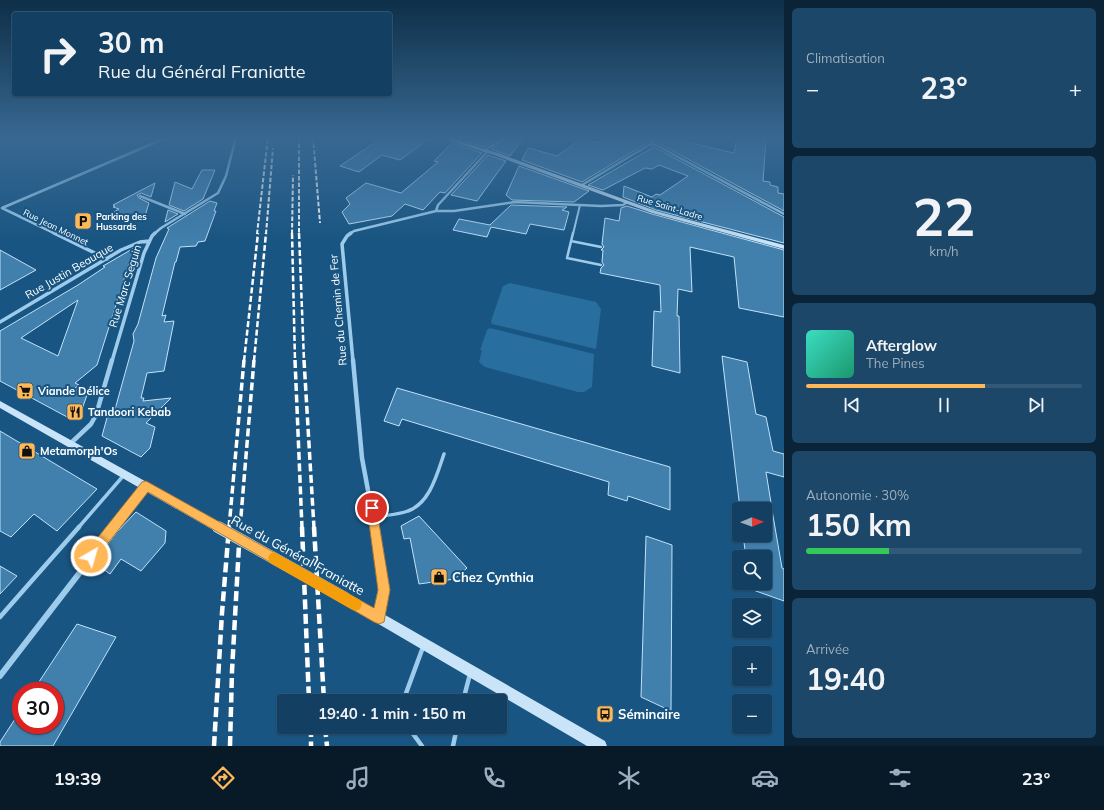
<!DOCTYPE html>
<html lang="fr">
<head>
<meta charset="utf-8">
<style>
  :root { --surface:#134062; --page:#1c4768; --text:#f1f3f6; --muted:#9dafbe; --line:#325977; --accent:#ffb857 }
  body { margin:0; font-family:Mulish,sans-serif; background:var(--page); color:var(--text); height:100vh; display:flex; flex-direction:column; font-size:15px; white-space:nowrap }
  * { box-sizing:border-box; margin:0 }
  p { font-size:13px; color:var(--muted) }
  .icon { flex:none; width:22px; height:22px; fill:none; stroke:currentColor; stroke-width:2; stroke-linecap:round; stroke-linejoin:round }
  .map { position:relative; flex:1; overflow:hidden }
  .panel { display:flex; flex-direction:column; gap:8px; padding:8px; background:#0a2336; width:320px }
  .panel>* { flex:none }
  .top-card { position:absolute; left:12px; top:12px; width:380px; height:84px; border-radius:4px; box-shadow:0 1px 3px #0004,0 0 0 1px var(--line); background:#134062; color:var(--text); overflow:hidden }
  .needle { width:26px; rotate:89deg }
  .fabs { position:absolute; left:732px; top:502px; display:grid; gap:8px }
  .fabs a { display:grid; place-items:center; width:40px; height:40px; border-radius:4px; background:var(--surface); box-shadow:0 1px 3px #0004,0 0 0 1px var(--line); font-size:20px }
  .speed { position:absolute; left:12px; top:682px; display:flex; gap:8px; font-size:20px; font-weight:700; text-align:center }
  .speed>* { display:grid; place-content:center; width:52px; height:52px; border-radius:50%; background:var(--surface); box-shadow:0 1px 3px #0004,0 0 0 1px var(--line); line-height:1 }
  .speed .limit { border:6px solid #d22; background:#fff; color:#111 }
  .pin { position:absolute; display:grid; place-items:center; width:34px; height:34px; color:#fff; margin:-17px; border:2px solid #fff; border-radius:50%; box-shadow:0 1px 4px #0007 }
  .me { position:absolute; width:44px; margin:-22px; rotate:38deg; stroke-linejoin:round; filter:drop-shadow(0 0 3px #0008) }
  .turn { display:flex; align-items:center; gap:14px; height:84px; padding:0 20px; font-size:18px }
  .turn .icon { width:52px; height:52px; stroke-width:2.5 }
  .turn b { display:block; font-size:28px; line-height:34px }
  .big { font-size:30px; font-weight:700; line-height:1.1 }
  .panel .widget { flex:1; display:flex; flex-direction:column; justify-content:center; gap:6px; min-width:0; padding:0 14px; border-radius:6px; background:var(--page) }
  .panel .dial { align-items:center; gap:0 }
  .dial b { font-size:52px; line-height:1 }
  .song { display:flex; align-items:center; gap:12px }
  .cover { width:48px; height:48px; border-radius:6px; background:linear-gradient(135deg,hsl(170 70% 55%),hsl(160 70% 35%)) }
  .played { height:4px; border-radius:2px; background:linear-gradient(90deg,var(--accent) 65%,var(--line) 65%) }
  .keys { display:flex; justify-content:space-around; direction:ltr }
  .heat { display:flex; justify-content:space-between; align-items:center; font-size:22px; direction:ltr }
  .charge { height:6px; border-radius:3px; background:linear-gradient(90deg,#34c759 30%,var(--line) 0) }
  .trip { position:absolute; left:277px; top:694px; width:230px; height:40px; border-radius:4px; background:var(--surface); box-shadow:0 1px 3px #0004,0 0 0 1px var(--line); font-weight:700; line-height:40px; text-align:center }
  .dock { display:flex; height:64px; justify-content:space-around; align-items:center; background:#081a27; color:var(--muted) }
  .dock .icon { width:28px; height:28px }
  .dock .selected { color:var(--accent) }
  .dock b { font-size:18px; color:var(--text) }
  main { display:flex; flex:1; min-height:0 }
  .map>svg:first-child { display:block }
  .green { fill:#286e9f }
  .building { fill:#417fac; stroke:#c1e2f9; fill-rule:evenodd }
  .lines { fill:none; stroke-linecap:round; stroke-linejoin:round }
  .lane-far3 { stroke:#9dcbeb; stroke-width:2 }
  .lane-far2 { stroke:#9dcbeb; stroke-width:2.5 }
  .lane-far1 { stroke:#9dcbeb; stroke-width:3.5 }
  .lane { stroke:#9dcbeb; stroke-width:4.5 }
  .street-far3 { stroke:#9dcbeb; stroke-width:2.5 }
  .street-far2 { stroke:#9dcbeb; stroke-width:3.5 }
  .street-far1 { stroke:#9dcbeb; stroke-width:4.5 }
  .street { stroke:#9dcbeb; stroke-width:6 }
  .secondary { fill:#c9e4f8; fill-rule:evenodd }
  .rail-far3 { stroke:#fff; stroke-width:2; stroke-dasharray:4.5 2; stroke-linecap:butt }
  .rail-far2 { stroke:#fff; stroke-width:2.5; stroke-dasharray:6 2.5; stroke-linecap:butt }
  .rail-far1 { stroke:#fff; stroke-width:3.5; stroke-dasharray:8 3.5; stroke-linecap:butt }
  .rail { stroke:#fff; stroke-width:4.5; stroke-dasharray:10 4.5; stroke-linecap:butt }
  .secondary-bridge-far1 { stroke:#c9e4f8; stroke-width:9 }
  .secondary-bridge { stroke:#c9e4f8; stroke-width:12 }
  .route { fill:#ffb857; stroke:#a67839 }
  .slow { fill:#f59e0b }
  .labels { text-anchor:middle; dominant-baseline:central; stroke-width:4; stroke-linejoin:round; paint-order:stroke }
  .far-street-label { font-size:9px; fill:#fff; stroke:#195582 }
  .far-poi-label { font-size:9px; font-weight:bold; fill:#fff; stroke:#195582; text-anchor:start }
  .street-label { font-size:11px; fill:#fff; stroke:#195582 }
  .poi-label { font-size:11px; font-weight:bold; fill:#fff; stroke:#195582; text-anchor:start }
  .near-street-label { font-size:13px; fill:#fff; stroke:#195582 }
  .near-poi-label { font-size:13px; font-weight:bold; fill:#fff; stroke:#195582; text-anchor:start }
</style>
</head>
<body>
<main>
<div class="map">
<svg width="784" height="746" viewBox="0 0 784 746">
  <rect width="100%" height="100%" fill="#195582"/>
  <path class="green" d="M510 283 596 302 601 309 596 349 492 324 491 321 503 286Z
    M490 328 594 354 592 387 584 392H578L485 367 479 362 482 350H480L487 330Z"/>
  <path class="building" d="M383 137H431L400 160 382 155 359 172 340 166Z
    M458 137H500L484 147 456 139Z
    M509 137H524L510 156 491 149Z
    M620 137H638L647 143 582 182 522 160 528 148 557 156 581 139 598 143 603 139 613 142Z
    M647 137H684L682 141 734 153 737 137 766 139 763 181 770 182V185L778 187V193L784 194V211Z
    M452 143 482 153 445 193 440 192 423 210 405 204 392 216 349 224 342 212 350 204 346 198 366 183 401 193 438 162 434 161Z
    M654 147 784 217V243L656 210 623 197 624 186 652 197 656 194 660 195 688 176 659 165 652 169 645 168 603 190 588 185Z
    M488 155 506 161 477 201 451 195Z
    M519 166 589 191 574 202 512 200 506 195Z
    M202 170H215L203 199 184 211 169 205 175 182 192 189Z
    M155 183 151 197 141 193 137 195 139 198 149 203 145 216 136 221 114 212 119 209 113 207 115 206 113 205Z
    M210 201 217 203 214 211H216L205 241 198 242 196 246 180 247 176 262H175L162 316 166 315 164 322 174 321 164 371 147 373 141 398H144L143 401 171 398 146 423 155 427 150 448 141 457 102 436 108 414 114 413 134 341 133 334 138 324 156 258 169 229 167 228Z
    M511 205 567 207 562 210 569 212 564 230 530 224 526 234 491 227 487 237 453 230 459 219 490 225Z
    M627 206 652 214 784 250V317L739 308 734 257 690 247 692 292 678 289 677 316H679L680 373 652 366 654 311 661 312 660 285 600 273 601 268 604 265 602 262 603 250H601L604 247 602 244 605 218 619 221 621 208Z
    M168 210 178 214 165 222Z
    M134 248 97 365 75 383 79 385 74 389 87 395 81 412 69 418 0 381V331L78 285 105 267 103 266ZM78 300 58 356 21 338Z
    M0 250 36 270 0 290Z
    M722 356 747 362 756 414 766 417 773 451 784 454V477L766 472 772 509H740Z
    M397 388 670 467V510L628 496 627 501 608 495 609 482 402 419 399 426 384 421Z
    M0 431 97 489 57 531 34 514 11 537 0 531Z
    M765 510H772L782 568 784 569V601L739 585V583H765V557H746L743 535H765Z
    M136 512 166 531 165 543 141 571 121 559 110 574 99 566 104 561 98 557 116 533Z
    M419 516 467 568 455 579 419 584 410 538 404 539 401 526Z
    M646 536 672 545 671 711 641 697Z
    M0 566 17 576 0 594Z
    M77 624 116 637 53 746H0V742L21 710V725H55V691H33Z"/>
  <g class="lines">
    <path class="lane-far3" d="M573 234 580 205"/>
    <path class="lane-far2" d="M573 233 567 258 601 265
      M571 241 601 247"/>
    <path class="lane-far1" d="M374 517C385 515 398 515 408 511 430 503 437 474 444 454
      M78 528 124 475"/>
    <path class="lane" d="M0 617 79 527
      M405 701V696L423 647
      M463 701 470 674
      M408 727 422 746
      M453 746 457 727"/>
    <path class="street-far3" d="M641 137 784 214
      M483 151 506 137
      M582 185 649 145 654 144
      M140 196 185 214
      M2 208 168 137
      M2 208 56 234
      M436 211 438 205 487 152
      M154 234 161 228 218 193 226 176 236 137
      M349 234 354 231 436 211H454L515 202 601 206 623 205 626 203"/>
    <path class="street-far2" d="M54 233 107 259
      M351 233 347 236 342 244 353 361
      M0 322 121 250 140 242 149 241
      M112 361 144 253 152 236 155 233"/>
    <path class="street-far1" d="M353 360 362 458 375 528
      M71 443 91 424 96 415 112 360
      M114 528 146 486"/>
    <path class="street" d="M375 527 384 590 379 617
      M0 676 115 527"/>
    <path class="secondary" d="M438 137H446L498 153 656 211 784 245V249L652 213 494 155Z
      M0 401 181 501 182 504 181 507 177 509 173 507 0 408Z
      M345 592 605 741 607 746H587L341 602 339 598 341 594Z"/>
    <path class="rail-far3" d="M299 137V234
      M313 137 320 223
      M257 234 268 137
      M266 234 273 148
      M292 234 293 175"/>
    <path class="rail-far2" d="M292 233 295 361
      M299 233 304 361
      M244 361 258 233
      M254 361 266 233"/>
    <path class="rail-far1" d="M295 360 302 528
      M304 360 314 528
      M229 528 244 360
      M240 528 254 360"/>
    <path class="rail" d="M302 527 309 701
      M314 527 324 701
      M311 727V746
      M325 727 327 746
      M214 746 222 613 229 527
      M230 746 232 671 240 527"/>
    <path class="secondary-bridge-far1" d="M177 504 219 528"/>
    <path class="secondary-bridge" d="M218 527 345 598"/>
  </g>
  <linearGradient id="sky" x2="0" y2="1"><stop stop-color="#0e2f48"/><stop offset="0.57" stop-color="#386892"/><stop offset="1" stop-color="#386892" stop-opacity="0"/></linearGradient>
  <rect width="784" height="242" fill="url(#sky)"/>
  <path class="route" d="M146 481 374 608 378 590 367 508 368 505 372 503 376 505 390 590 384 622 379 624 374 622 148 492 95 560 91 562 87 560 85 556 87 551 142 482Z"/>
  <path class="slow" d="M274 552 360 600 362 604 360 609 356 611 351 609 270 563 268 558 270 554Z"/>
  <defs>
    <symbol id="parking-square" viewBox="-11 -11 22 22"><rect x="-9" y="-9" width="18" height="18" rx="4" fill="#ffb857" stroke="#195582"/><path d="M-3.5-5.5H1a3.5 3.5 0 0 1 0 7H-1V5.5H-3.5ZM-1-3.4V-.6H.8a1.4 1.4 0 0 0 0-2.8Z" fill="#111"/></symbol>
    <symbol id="supermarket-square" viewBox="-11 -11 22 22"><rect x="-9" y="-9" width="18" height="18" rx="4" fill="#ffb857" stroke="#195582"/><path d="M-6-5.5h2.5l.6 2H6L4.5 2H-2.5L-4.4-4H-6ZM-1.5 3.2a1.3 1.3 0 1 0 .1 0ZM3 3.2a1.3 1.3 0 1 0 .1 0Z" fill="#111"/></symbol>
    <symbol id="restaurant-square" viewBox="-11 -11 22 22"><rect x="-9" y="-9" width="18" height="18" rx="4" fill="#ffb857" stroke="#195582"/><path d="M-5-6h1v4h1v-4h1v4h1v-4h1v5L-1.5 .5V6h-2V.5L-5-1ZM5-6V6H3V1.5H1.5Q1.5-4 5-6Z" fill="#111"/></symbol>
    <symbol id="shop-square" viewBox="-11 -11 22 22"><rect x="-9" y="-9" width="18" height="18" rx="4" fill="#ffb857" stroke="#195582"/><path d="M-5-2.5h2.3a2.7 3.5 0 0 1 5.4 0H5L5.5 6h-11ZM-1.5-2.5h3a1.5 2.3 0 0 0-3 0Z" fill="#111"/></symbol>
    <symbol id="bus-square" viewBox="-11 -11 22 22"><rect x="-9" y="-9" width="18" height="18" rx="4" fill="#ffb857" stroke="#195582"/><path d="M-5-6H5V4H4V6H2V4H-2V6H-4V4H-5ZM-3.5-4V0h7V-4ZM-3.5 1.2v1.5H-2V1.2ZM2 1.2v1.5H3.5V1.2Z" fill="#111"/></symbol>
  </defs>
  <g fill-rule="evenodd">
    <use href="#parking-square" x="73" y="211" width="20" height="20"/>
    <use href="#supermarket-square" x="15" y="381" width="20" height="20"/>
    <use href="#restaurant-square" x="65" y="402" width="20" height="20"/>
    <use href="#shop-square" x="17" y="441" width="20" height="20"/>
    <use href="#shop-square" x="429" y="567" width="20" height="20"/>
    <use href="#bus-square" x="595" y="704" width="20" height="20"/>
  </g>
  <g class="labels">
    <g class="far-street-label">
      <text transform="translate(670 207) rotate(17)">Rue Saint-Ladre</text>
      <text transform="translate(56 227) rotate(26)">Rue Jean Monnet</text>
    </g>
    <g class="far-poi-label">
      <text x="96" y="216">Parking des<tspan x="96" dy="10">Hussards</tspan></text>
    </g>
    <g class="street-label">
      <text transform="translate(69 271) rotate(-30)">Rue Justin Beauque</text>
      <text transform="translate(125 286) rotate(-73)">Rue Marc Seguin</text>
      <text transform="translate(338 310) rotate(-95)">Rue du Chemin de Fer</text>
    </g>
    <g class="poi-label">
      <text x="38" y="391">Viande Délice</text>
      <text x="88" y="412">Tandoori Kebab</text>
      <text x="40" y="451">Metamorph'Os</text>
    </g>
    <g class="near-street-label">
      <text transform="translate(298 555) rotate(29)">Rue du Général Franiatte</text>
    </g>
    <g class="near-poi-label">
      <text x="452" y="577">Chez Cynthia</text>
      <text x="618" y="714">Séminaire</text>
    </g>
  </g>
</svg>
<div class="fabs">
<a><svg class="needle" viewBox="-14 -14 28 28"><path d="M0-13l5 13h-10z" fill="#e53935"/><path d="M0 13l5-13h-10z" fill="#9dafbe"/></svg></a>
<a><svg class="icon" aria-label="search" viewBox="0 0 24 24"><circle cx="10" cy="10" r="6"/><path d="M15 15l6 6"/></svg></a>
<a><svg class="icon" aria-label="layers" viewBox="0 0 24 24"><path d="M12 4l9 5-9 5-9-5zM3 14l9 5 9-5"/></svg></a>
<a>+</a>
<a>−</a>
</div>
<div class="speed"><div class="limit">30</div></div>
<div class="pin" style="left:372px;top:508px;background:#d93025"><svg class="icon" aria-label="arrive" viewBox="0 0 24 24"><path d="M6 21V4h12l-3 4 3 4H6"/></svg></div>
<svg class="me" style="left:91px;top:556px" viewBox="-20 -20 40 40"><circle r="17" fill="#ffb857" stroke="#fff" stroke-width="3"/><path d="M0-11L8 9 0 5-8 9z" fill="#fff"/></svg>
<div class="trip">19:40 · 1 min · 150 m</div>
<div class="top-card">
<div class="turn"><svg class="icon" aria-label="right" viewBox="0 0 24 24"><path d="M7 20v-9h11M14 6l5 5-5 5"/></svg><div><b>30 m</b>Rue du Général Franiatte</div></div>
</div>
</div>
<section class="panel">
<div class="widget"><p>Climatisation</p>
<div class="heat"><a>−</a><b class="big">23°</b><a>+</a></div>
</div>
<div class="widget dial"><b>22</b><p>km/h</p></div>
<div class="widget">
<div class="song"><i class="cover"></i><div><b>Afterglow</b><p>The Pines</p></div></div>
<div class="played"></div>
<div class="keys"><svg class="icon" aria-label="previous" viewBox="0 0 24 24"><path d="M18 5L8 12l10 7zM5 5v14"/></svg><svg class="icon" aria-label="pause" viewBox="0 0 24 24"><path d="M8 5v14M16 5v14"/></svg><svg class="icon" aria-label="next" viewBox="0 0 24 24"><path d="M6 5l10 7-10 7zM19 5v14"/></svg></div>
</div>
<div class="widget"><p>Autonomie · 30%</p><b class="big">150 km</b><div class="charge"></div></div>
<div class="widget"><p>Arrivée</p><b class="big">19:40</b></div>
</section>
</main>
<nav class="dock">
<b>19:39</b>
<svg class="icon selected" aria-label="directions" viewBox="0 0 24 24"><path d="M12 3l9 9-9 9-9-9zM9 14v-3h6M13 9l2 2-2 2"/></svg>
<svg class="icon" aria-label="music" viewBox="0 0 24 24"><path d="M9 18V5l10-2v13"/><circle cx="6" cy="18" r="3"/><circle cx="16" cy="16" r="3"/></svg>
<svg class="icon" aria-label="phone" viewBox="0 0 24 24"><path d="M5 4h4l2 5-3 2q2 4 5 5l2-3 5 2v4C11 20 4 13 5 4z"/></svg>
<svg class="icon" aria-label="climate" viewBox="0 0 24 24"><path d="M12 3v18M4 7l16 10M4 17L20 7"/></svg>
<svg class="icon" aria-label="car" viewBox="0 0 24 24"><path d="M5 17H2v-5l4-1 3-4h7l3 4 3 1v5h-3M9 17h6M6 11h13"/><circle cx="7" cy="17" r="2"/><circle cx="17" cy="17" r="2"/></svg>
<svg class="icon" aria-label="filters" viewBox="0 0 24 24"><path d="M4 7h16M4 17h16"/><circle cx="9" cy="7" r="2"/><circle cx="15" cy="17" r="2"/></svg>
<b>23°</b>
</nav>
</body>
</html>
